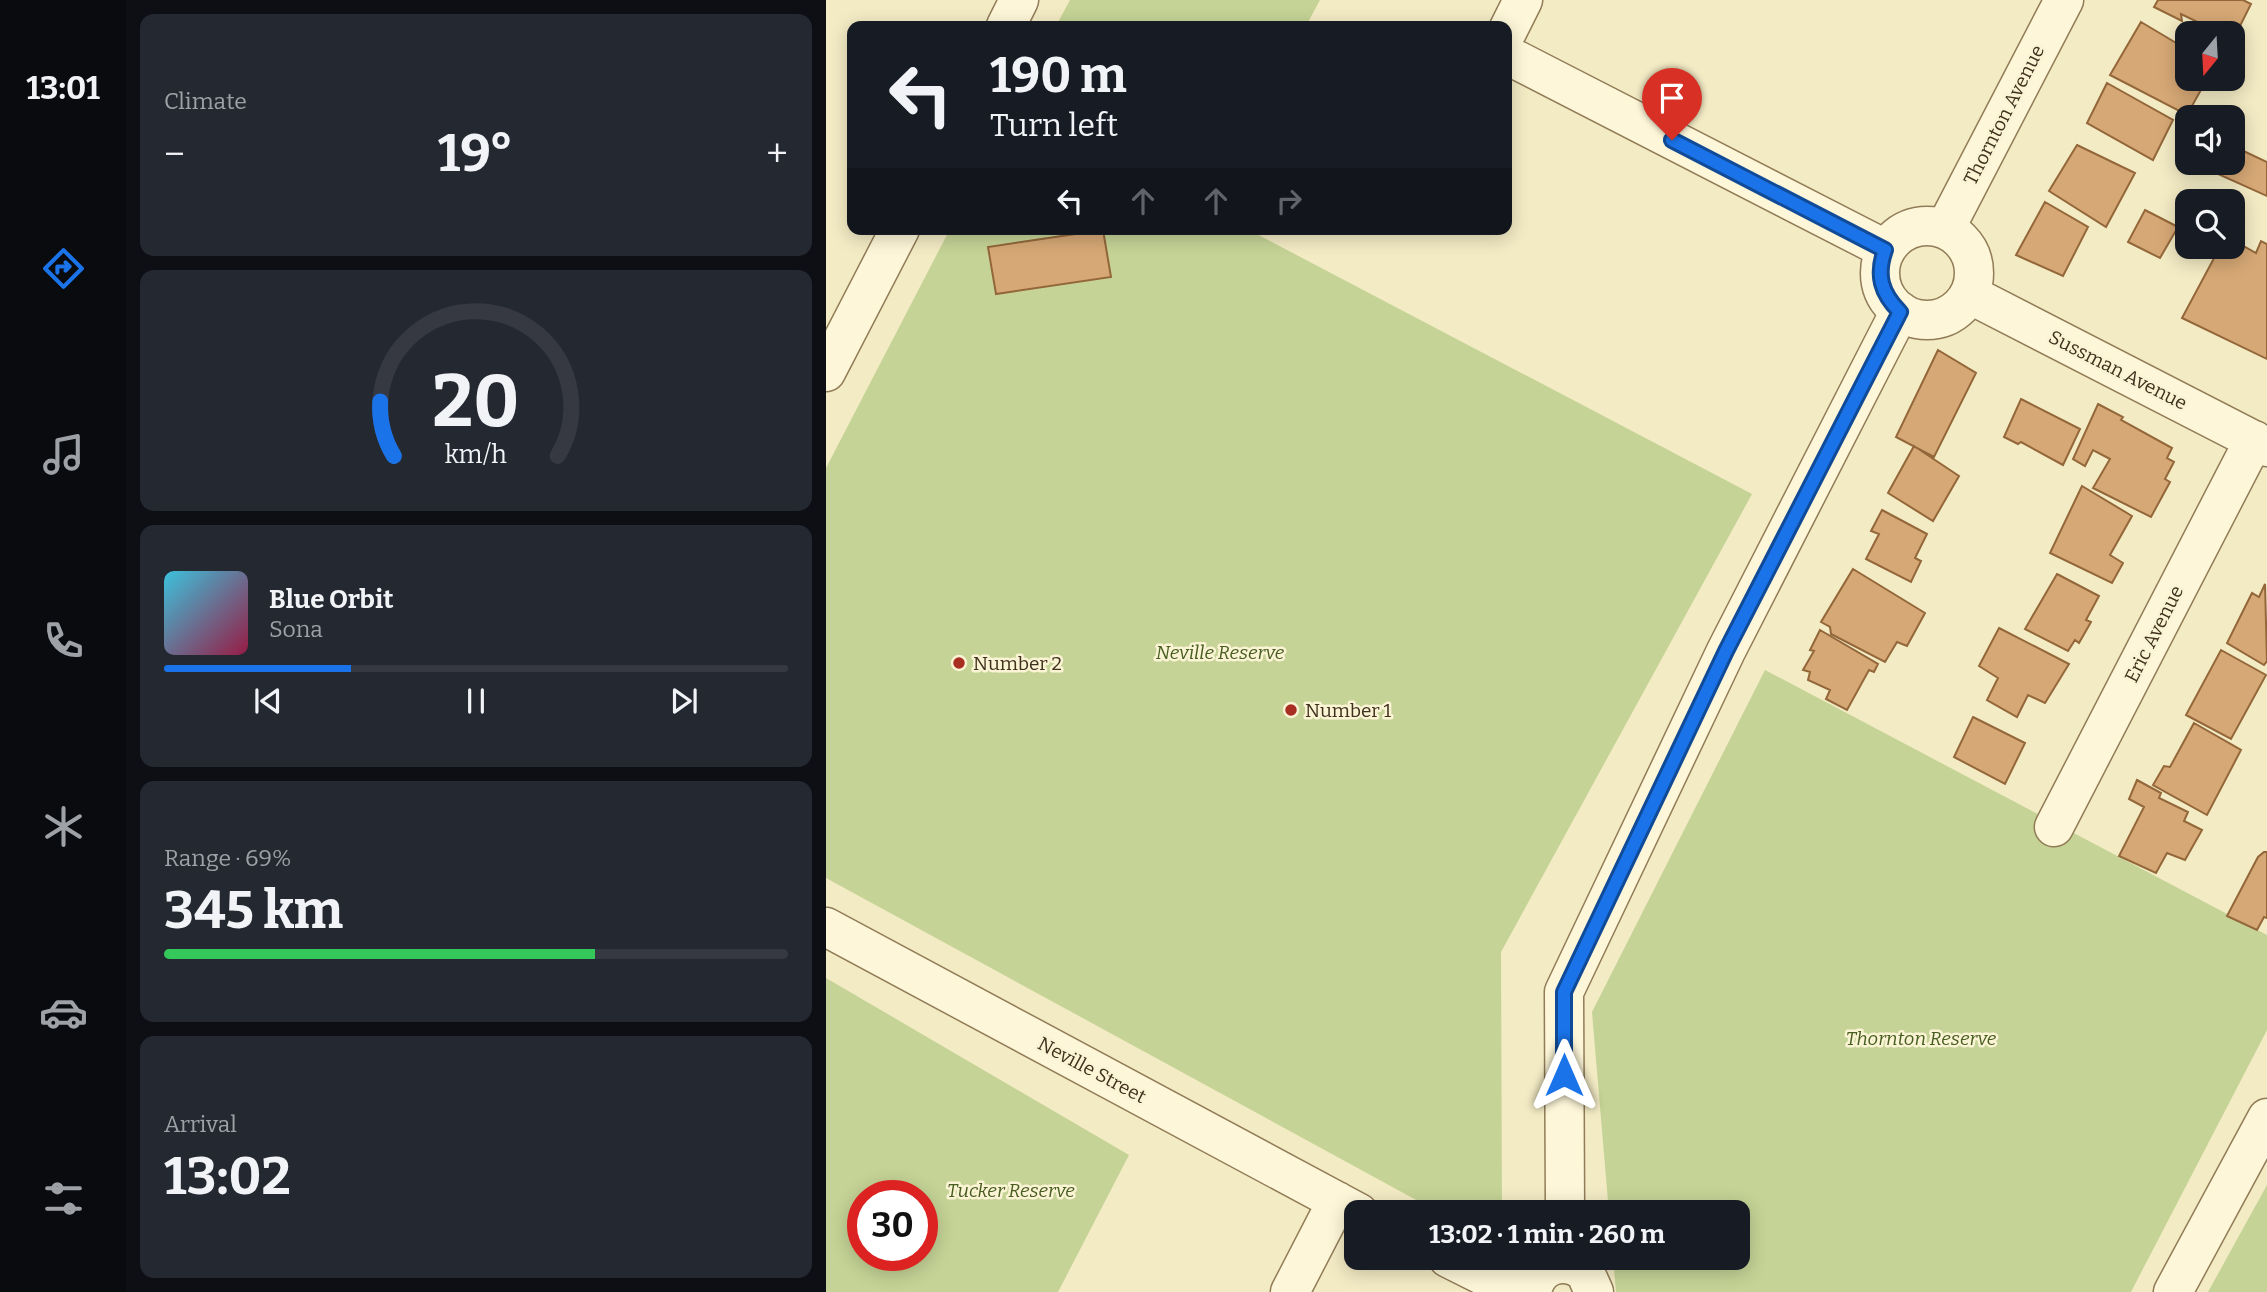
<!DOCTYPE html>
<html lang="en">
<head>
<meta charset="utf-8">
<style>
  :root { --surface:#171b24; --page:#242831; --text:#f1f3f6; --muted:#9ea1a6; --line:#363941; --accent:#1a73e8 }
  body { margin:0; font-family:Bitter,serif; background:var(--page); color:var(--text); height:100vh; display:flex; flex-direction:column; font-size:26px; white-space:nowrap }
  * { box-sizing:border-box; margin:0 }
  p { font-size:23px; color:var(--muted) }
  .icon { flex:none; width:38px; height:38px; fill:none; stroke:currentColor; stroke-width:2; stroke-linecap:round; stroke-linejoin:round }
  .map { position:relative; flex:1; overflow:hidden }
  .panel { display:flex; flex-direction:column; gap:14px; padding:14px; background:#0d0f14; width:700px }
  .panel>* { flex:none }
  .top-card { position:absolute; left:21px; top:21px; width:665px; height:214px; border-radius:14px; box-shadow:0 4px 18px #0003; background:#171b24; color:var(--text); overflow:hidden }
  .needle { width:46px; rotate:198deg }
  .controls { position:absolute; left:1349px; top:21px; display:grid; gap:14px }
  .controls a { display:grid; place-items:center; width:70px; height:70px; border-radius:14px; background:var(--surface); box-shadow:0 4px 18px #0003; font-size:35px }
  .speed { position:absolute; left:21px; top:1180px; display:flex; gap:14px; font-size:35px; font-weight:700; text-align:center }
  .speed>* { display:grid; place-content:center; width:91px; height:91px; border-radius:50%; background:var(--surface); box-shadow:0 4px 18px #0003; line-height:1 }
  .speed .limit { border:10px solid #d22; background:#fff; color:#111 }
  .pin { position:absolute; display:grid; place-items:center; width:60px; height:60px; color:#fff; margin:-72px -30px; border-radius:50% 50% 50% 0; rotate:-45deg; box-shadow:0 0 7px #0007 }
  .pin .icon { rotate:45deg }
  .me { position:absolute; width:77px; margin:-38px; rotate:0deg; stroke-linejoin:round; filter:drop-shadow(0 0 5px #0008) }
  .turn { display:flex; align-items:center; gap:24px; height:147px; padding:0 28px; font-size:32px }
  .turn .icon { width:91px; height:91px; stroke-width:2.5 }
  .turn b { display:block; font-size:49px; line-height:60px }
  .lanes { display:flex; align-items:center; height:66px; padding:0 28px; background:#0003; justify-content:center; gap:35px; direction:ltr }
  .lanes .off { opacity:.35 }
  .big { font-size:52px; font-weight:700; line-height:1.1 }
  .panel .tile { flex:1; display:flex; flex-direction:column; justify-content:center; gap:10px; min-width:0; padding:0 24px; border-radius:14px; background:var(--page) }
  .panel .dial { align-items:center; gap:0 }
  .dial svg { height:182px; overflow:visible; fill:none; stroke:var(--line); stroke-width:7; stroke-linecap:round; text-anchor:middle }
  .dial text { fill:var(--text); stroke:none }
  .song { display:flex; align-items:center; gap:21px }
  .cover { width:84px; height:84px; border-radius:10px; background:linear-gradient(135deg,hsl(190 70% 55%),hsl(340 70% 35%)) }
  .played { height:7px; border-radius:4px; background:linear-gradient(90deg,var(--accent) 30%,var(--line) 30%) }
  .keys { display:flex; justify-content:space-around; direction:ltr }
  .heat { display:flex; justify-content:space-between; align-items:center; font-size:38px; direction:ltr }
  .charge { height:10px; border-radius:5px; background:linear-gradient(90deg,#34c759 69%,var(--line) 0) }
  .trip { position:absolute; left:518px; top:1200px; width:406px; height:70px; border-radius:14px; background:var(--surface); box-shadow:0 4px 18px #0003; font-weight:700; line-height:70px; text-align:center }
  main { display:flex; flex:1; min-height:0 }
  .tab-bar { display:flex; flex-direction:column; width:126px; justify-content:space-around; align-items:center; background:#090b0e; color:var(--muted) }
  .tab-bar .icon { width:49px; height:49px }
  .tab-bar .selected { color:var(--accent) }
  .tab-bar b { font-size:32px; color:var(--text) }
  .map>svg:first-child { display:block }
  .green { fill:#c5d396; fill-rule:evenodd }
  .building { fill:#d6a875; stroke:#93673a; stroke-width:2 }
  .lines { fill:none; stroke-linecap:round; stroke-linejoin:round }
  .minor-casing { stroke:#917c57; stroke-width:41 }
  .minor { stroke:#fdf6d8; stroke-width:38 }
  .route-casing { stroke:#114b97; stroke-width:18 }
  .route { stroke:#1a73e8; stroke-width:12 }
  .poi-dot { fill:#a72e20; stroke:#faf3d4; stroke-width:2.5 }
  .labels { text-anchor:middle; dominant-baseline:central; stroke-width:5; stroke-linejoin:round; paint-order:stroke }
  .street-label { font-size:19px; fill:#3f311d; stroke:#faf3d4 }
  .park-label { font-size:19px; font-style:italic; fill:#485e21; stroke:#faf3d4 }
  .poi-label { font-size:19px; fill:#3f311d; stroke:#faf3d4; text-anchor:start }
</style>
</head>
<body>
<main>
<nav class="tab-bar">
<b>13:01</b>
<svg class="icon selected" aria-label="directions" viewBox="0 0 24 24"><path d="M12 3l9 9-9 9-9-9zM9 14v-3h6M13 9l2 2-2 2"/></svg>
<svg class="icon" aria-label="music" viewBox="0 0 24 24"><path d="M9 18V5l10-2v13"/><circle cx="6" cy="18" r="3"/><circle cx="16" cy="16" r="3"/></svg>
<svg class="icon" aria-label="phone" viewBox="0 0 24 24"><path d="M5 4h4l2 5-3 2q2 4 5 5l2-3 5 2v4C11 20 4 13 5 4z"/></svg>
<svg class="icon" aria-label="climate" viewBox="0 0 24 24"><path d="M12 3v18M4 7l16 10M4 17L20 7"/></svg>
<svg class="icon" aria-label="car" viewBox="0 0 24 24"><path d="M5 17H2v-5l4-1 3-4h7l3 4 3 1v5h-3M9 17h6M6 11h13"/><circle cx="7" cy="17" r="2"/><circle cx="17" cy="17" r="2"/></svg>
<svg class="icon" aria-label="filters" viewBox="0 0 24 24"><path d="M4 7h16M4 17h16"/><circle cx="9" cy="7" r="2"/><circle cx="15" cy="17" r="2"/></svg>
</nav>
<section class="panel">
<div class="tile"><p>Climate</p>
<div class="heat"><a>−</a><b class="big">19°</b><a>+</a></div>
</div>
<div class="tile dial"><svg viewBox="0 0 100 80">
<path d="M14 69A42 42 0 1 1 86 69"/>
<path d="M14 69A42 42 0 0 1 8 45" stroke="#1a73e8"/>
<text x="50" y="56" font-size="32" font-weight="700">20</text>
<text x="50" y="72" font-size="11">km/h</text>
</svg></div>
<div class="tile">
<div class="song"><i class="cover"></i><div><b>Blue Orbit</b><p>Sona</p></div></div>
<div class="played"></div>
<div class="keys"><svg class="icon" aria-label="previous" viewBox="0 0 24 24"><path d="M18 5L8 12l10 7zM5 5v14"/></svg><svg class="icon" aria-label="pause" viewBox="0 0 24 24"><path d="M8 5v14M16 5v14"/></svg><svg class="icon" aria-label="next" viewBox="0 0 24 24"><path d="M6 5l10 7-10 7zM19 5v14"/></svg></div>
</div>
<div class="tile"><p>Range · 69%</p><b class="big">345 km</b><div class="charge"></div></div>
<div class="tile"><p>Arrival</p><b class="big">13:02</b></div>
</section>
<div class="map">
<svg width="1441" height="1292" viewBox="0 0 1441 1292">
  <rect width="100%" height="100%" fill="#f3ebc4"/>
  <path class="green" d="M244 0H494L480 26H230Z
    M124 229H421L926 494 675 952 676 1213H614L0 878V468Z
    M939 670 1441 935V1030L1305 1292H790L787 1258H912V1213H783L766 1012Z
    M0 978 303 1155 232 1292H0ZM96 1195V1255H37V1195Z
    M1441 1185V1292H1382Z"/>
  <path class="building" d="M1332 0H1417L1425 4 1410 34 1394 27 1392 32 1355 14 1356 21 1328 7Z
    M1315 22 1362 50V79H1381L1361 115 1284 75Z
    M1281 83 1347 120 1327 160 1261 123Z
    M1251 145 1309 173 1280 227 1223 191Z
    M1407 146 1441 162V196L1381 169 1385 163H1407Z
    M1219 202 1262 227 1237 276 1190 255Z
    M1319 210 1352 227 1334 258 1302 242Z
    M277 230 285 277 170 294 162 247Z
    M1407 240 1430 253 1435 241 1441 244V359L1356 318 1394 247H1407Z
    M1112 350 1150 373 1108 457 1070 437Z
    M1195 399 1254 429 1237 465 1195 442 1192 444 1178 437Z
    M1272 404 1297 417 1295 420 1346 448 1341 458 1348 462 1339 479 1344 482 1325 517 1267 488 1284 459 1267 450 1259 466 1247 459Z
    M1088 446 1133 476 1107 521 1062 493Z
    M1256 486 1306 516 1284 555 1297 563 1286 583 1224 553Z
    M1056 510 1101 534 1089 558 1095 561 1085 582 1040 559 1053 534 1045 531Z
    M1027 569 1099 613 1081 646 1071 642 1059 662 1005 634 1004 627 995 622Z
    M1231 574 1273 596 1260 620 1265 622 1253 643 1249 640 1242 651 1199 629Z
    M1439 584 1441 661 1438 665 1401 643 1426 593 1433 597Z
    M1173 628 1243 664 1219 703 1202 695 1191 717 1161 700 1172 678 1153 666Z
    M994 630 1052 664 1048 672 1043 670 1021 710 1000 699 1004 690 982 680 984 672 977 670 988 651 984 650Z
    M1395 650 1440 675 1405 739 1360 715Z
    M1147 717 1199 743 1179 784 1128 757Z
    M1368 723 1415 750 1381 815 1327 785 1338 766 1344 767Z
    M1311 780 1335 793 1333 798 1362 812 1358 821 1376 830 1359 860 1341 853 1330 873 1293 856 1318 807 1303 799Z
    M1438 852H1441V918L1438 917 1431 930 1401 916 1432 857Z"/>
  <g class="lines">
    <defs>
      <path id="minor" d="M180 26 193 0
        M681 32 697 0
        M681 55 1059 249
        M1054 273a47 47 0 1 1 94 0a47 47 0 1 1-94 0Z
        M1119 229 1238 0
        M1143 294 1441 447
        M0 372 74 229
        M1228 827 1428 440
        M0 927 533 1213
        M739 1213 738 992 900 651 1074 311
        M622 1258 672 1283 706 1290
        M464 1292 511 1201
        M706 1292C711 1265 737 1256 759 1272L768 1292
        M1347 1292 1441 1118"/>
    </defs>
    <use href="#minor" class="minor-casing"/>
    <use href="#minor" class="minor"/>
  </g>
  <g class="lines">
    <defs>
      <path id="route" d="M738 1075V992L900 651 1074 312C1055 293 1050 275 1059 250L846 140"/>
    </defs>
    <use href="#route" class="route-casing"/>
    <use href="#route" class="route"/>
  </g>
  <g class="poi-dot">
    <circle cx="133" cy="663" r="7"/>
    <circle cx="465" cy="710" r="7"/>
  </g>
  <g class="labels">
    <g class="street-label">
      <text transform="translate(1178 115) rotate(-63)">Thornton Avenue</text>
      <text transform="translate(1292 370) rotate(27)">Sussman Avenue</text>
      <text transform="translate(1328 634) rotate(-63)">Eric Avenue</text>
      <text transform="translate(266 1070) rotate(28)">Neville Street</text>
    </g>
    <g class="park-label">
      <text x="394" y="652">Neville Reserve</text>
      <text x="1095" y="1038">Thornton Reserve</text>
      <text x="185" y="1190">Tucker Reserve</text>
    </g>
    <g class="poi-label">
      <text x="147" y="663">Number 2</text>
      <text x="479" y="710">Number 1</text>
    </g>
  </g>
</svg>
<div class="controls">
<a><svg class="needle" viewBox="-14 -14 28 28"><path d="M0-13l5 13h-10z" fill="#e53935"/><path d="M0 13l5-13h-10z" fill="#9ea1a6"/></svg></a>
<a><svg class="icon" aria-label="sound" viewBox="0 0 24 24"><path d="M4 9h4l5-4v14l-5-4H4zM17 9q2 3 0 6"/></svg></a>
<a><svg class="icon" aria-label="search" viewBox="0 0 24 24"><circle cx="10" cy="10" r="6"/><path d="M15 15l6 6"/></svg></a>
</div>
<div class="speed"><div class="limit">30</div></div>
<div class="pin" style="left:846px;top:140px;background:#d93025"><svg class="icon" aria-label="arrive" viewBox="0 0 24 24"><path d="M6 21V4h12l-3 4 3 4H6"/></svg></div>
<svg class="me" style="left:738px;top:1075px" viewBox="-20 -20 40 40"><path d="M0-17L14 15 0 8-14 15z" fill="#1a73e8" stroke="#fff" stroke-width="4"/></svg>
<div class="trip">13:02 · 1 min · 260 m</div>
<div class="top-card">
<div class="turn"><svg class="icon" aria-label="left" viewBox="0 0 24 24"><path d="M17 20v-9H6M10 6l-5 5 5 5"/></svg><div><b>190 m</b>Turn left</div></div>
<div class="lanes"><svg class="icon" aria-label="left" viewBox="0 0 24 24"><path d="M17 20v-9H6M10 6l-5 5 5 5"/></svg><svg class="icon off" aria-label="ahead" viewBox="0 0 24 24"><path d="M12 20V5M6 11l6-6 6 6"/></svg><svg class="icon off" aria-label="ahead" viewBox="0 0 24 24"><path d="M12 20V5M6 11l6-6 6 6"/></svg><svg class="icon off" aria-label="right" viewBox="0 0 24 24"><path d="M7 20v-9h11M14 6l5 5-5 5"/></svg></div>
</div>
</div>
</main>
</body>
</html>
